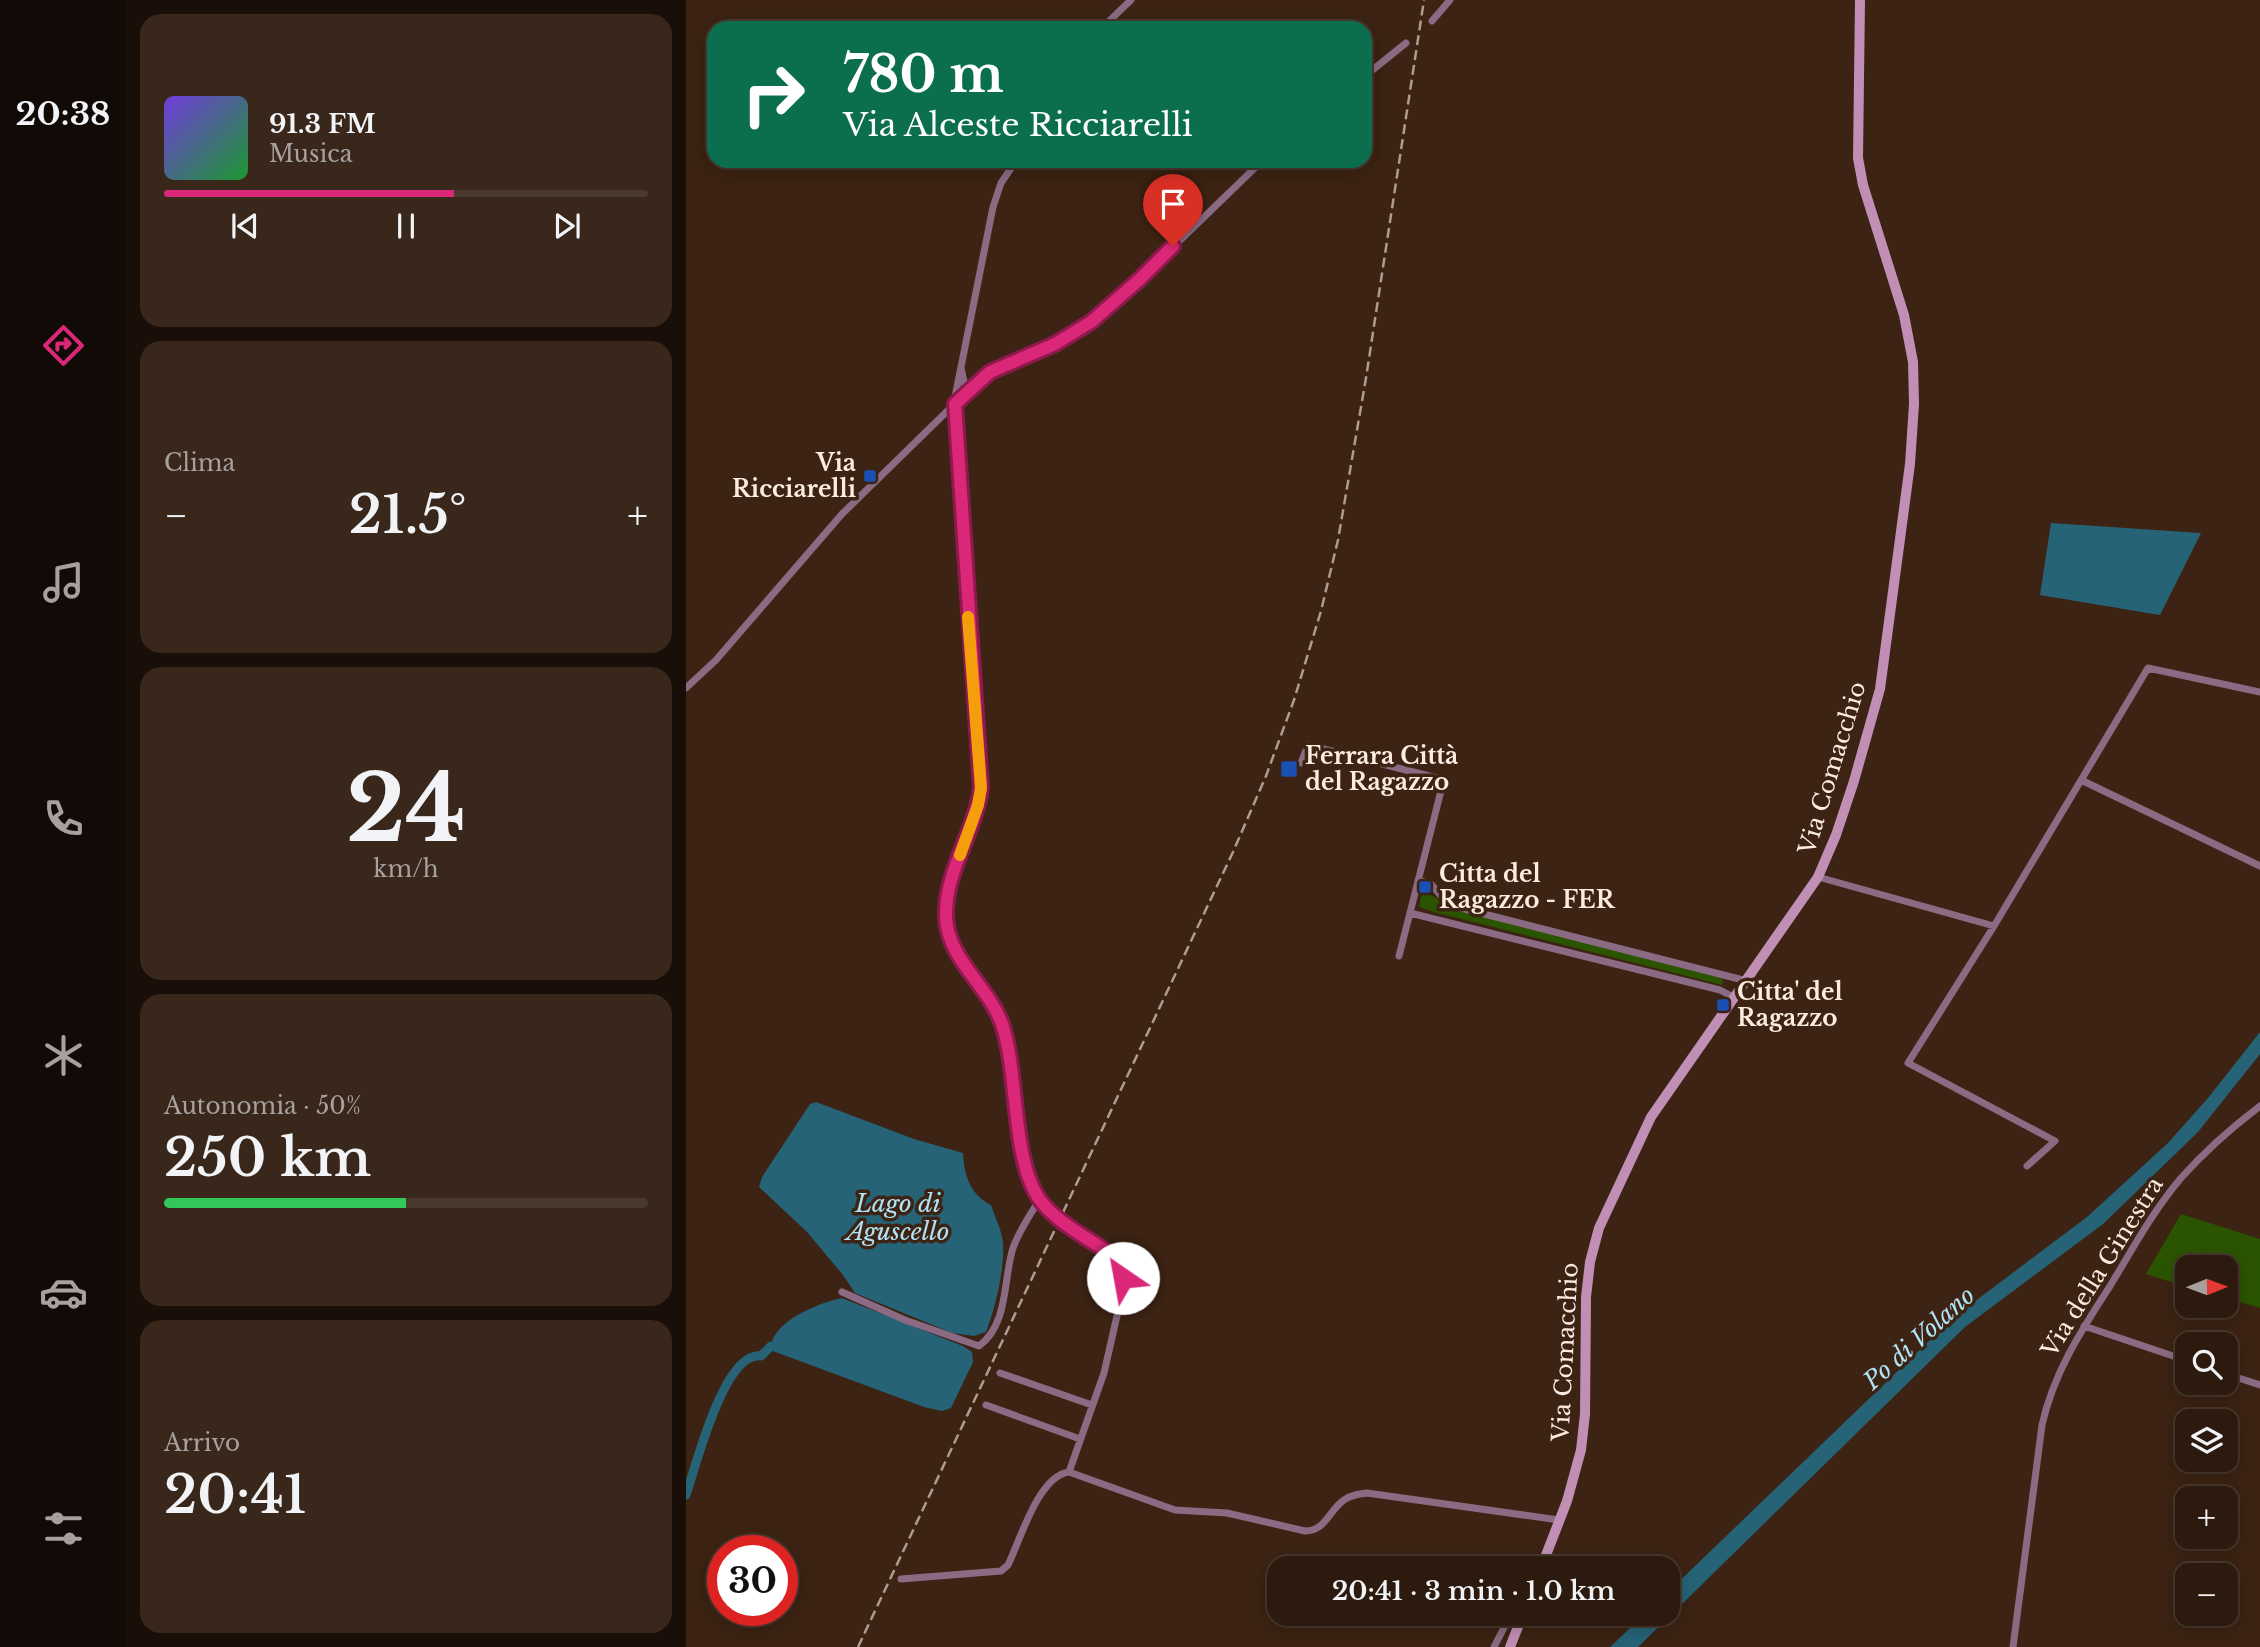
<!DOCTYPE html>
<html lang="it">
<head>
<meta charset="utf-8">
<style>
  :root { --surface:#2d1a0e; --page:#39271c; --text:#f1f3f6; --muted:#a7a19e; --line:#48382e; --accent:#db2777 }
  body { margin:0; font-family:"Libre Baskerville",serif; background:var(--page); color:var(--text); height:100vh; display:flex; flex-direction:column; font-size:26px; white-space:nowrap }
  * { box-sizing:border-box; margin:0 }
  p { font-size:23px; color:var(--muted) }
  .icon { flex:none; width:38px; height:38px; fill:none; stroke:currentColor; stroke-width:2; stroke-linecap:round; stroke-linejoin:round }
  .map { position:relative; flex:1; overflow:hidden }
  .side { display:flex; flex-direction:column; gap:14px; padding:14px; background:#190e08; width:560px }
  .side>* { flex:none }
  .top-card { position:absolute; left:21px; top:21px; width:665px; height:147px; border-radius:21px; box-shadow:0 4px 18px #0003,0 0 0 2px var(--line); background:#0b6e4f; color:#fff; overflow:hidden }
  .needle { width:46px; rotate:89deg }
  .tools { position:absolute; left:1489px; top:1255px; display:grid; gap:14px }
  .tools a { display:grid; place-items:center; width:63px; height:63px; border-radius:14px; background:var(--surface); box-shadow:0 4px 18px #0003,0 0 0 2px var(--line); font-size:35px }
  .speed { position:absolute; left:21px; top:1535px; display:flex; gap:14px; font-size:35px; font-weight:700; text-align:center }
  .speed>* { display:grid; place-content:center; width:91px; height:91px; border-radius:50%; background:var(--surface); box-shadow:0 4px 18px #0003,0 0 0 2px var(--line); line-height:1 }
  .speed .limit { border:10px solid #d22; background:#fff; color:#111 }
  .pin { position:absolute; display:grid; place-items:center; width:60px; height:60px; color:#fff; margin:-72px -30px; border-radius:50% 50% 50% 0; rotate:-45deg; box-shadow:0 0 7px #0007 }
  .pin .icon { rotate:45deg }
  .me { position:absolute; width:77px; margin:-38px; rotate:327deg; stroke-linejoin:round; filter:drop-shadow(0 0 5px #0008) }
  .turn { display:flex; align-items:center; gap:24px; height:147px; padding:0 21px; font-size:32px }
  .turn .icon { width:91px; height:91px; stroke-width:2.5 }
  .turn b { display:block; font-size:49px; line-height:60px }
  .big { font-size:52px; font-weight:600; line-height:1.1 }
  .side .card { flex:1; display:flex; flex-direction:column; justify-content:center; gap:10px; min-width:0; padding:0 24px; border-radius:21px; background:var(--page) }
  .side .dial { align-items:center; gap:0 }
  .dial b { font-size:91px; line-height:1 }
  .song { display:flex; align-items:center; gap:21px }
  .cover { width:84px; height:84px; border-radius:10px; background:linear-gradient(135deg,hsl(260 70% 55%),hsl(130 70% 35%)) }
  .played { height:7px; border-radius:4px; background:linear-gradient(90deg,var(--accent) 60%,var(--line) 60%) }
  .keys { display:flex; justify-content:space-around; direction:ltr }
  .heat { display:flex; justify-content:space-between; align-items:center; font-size:38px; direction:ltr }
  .charge { height:10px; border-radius:5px; background:linear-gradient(90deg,#34c759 50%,var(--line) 0) }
  .trip { position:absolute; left:581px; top:1556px; width:413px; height:70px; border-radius:21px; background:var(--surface); box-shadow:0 4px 18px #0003,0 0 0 2px var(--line); font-weight:600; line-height:70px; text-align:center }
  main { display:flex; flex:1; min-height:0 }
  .dock { display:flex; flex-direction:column; width:126px; justify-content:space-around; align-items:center; background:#120a06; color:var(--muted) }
  .dock .icon { width:49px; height:49px }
  .dock .active { color:var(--accent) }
  .dock b { font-size:32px; color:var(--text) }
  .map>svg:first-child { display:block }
  .green { fill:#2b5400 }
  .water { fill:#266377 }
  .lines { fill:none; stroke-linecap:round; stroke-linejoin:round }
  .canal { stroke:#266377; stroke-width:9 }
  .street { stroke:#8a6b83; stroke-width:7 }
  .secondary { stroke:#c18fb5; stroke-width:10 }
  .rail { stroke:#b09b8f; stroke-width:2.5; stroke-dasharray:10 5; stroke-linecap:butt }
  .route-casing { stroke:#8e194d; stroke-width:18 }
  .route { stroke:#db2777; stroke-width:12 }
  .slow { stroke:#f59e0b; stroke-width:12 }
  .transit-dot { fill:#1a4fb4; stroke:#3c2313; stroke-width:2.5 }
  .labels { text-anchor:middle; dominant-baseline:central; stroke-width:7; stroke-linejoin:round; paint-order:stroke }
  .poi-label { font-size:23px; font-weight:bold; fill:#fcebe1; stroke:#3c2313; text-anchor:start }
  .street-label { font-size:23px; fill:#fcebe1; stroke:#3c2313 }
  .water-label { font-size:24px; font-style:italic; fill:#afe2f4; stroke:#3c2313 }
</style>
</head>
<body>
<main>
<nav class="dock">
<b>20:38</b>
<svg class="icon active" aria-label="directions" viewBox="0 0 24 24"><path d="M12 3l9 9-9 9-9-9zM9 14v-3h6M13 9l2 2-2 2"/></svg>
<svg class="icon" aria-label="music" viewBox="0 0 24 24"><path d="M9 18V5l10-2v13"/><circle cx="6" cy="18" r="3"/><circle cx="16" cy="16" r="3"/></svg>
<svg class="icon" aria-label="phone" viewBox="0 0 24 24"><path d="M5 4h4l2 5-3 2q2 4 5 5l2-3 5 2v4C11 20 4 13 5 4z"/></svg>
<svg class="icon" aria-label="climate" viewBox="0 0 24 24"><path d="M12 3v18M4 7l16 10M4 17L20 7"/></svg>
<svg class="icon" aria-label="car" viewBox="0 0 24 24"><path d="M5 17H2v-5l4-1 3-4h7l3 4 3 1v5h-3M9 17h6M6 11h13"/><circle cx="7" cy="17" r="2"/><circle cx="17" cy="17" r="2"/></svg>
<svg class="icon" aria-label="filters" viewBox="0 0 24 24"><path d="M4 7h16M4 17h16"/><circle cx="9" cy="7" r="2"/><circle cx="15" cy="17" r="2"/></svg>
</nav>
<section class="side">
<div class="card">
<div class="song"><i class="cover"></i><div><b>91.3 FM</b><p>Musica</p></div></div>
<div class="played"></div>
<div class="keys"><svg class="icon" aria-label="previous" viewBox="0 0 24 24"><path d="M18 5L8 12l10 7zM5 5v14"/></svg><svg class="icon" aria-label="pause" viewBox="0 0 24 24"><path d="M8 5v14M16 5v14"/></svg><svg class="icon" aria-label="next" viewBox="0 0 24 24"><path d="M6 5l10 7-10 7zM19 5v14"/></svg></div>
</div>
<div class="card"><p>Clima</p>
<div class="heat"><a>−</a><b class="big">21.5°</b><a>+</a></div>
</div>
<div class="card dial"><b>24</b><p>km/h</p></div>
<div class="card"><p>Autonomia · 50%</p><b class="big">250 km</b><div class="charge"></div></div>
<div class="card"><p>Arrivo</p><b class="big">20:41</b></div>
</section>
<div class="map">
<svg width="1574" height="1647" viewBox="0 0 1574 1647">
  <rect width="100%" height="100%" fill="#3c2313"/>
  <path class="green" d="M736 892 749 897 760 906 1037 978 1036 985 748 912 733 907Z
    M1495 1214 1574 1239V1308L1540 1298V1267H1502L1501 1287 1460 1274Z"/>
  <path class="water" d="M1365 523 1515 533 1474 615 1354 595Z
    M1574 1032V1054L1512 1132 1417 1224 1279 1327 952 1647H924L959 1614H982V1592L1268 1317 1401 1217 1482 1143 1522 1098Z
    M130 1102 228 1139 277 1153C278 1176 285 1195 305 1205 309 1217 316 1231 317 1243 319 1268 309 1309 300 1332L288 1336 266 1333 169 1293 157 1275 121 1232 73 1187 76 1177 124 1104Z
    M156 1298 277 1346 286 1352 287 1362 265 1408 256 1411 238 1407 84 1350C86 1321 130 1304 156 1298Z"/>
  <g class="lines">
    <path class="canal" d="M0 1495C10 1466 38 1351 75 1356L85 1346"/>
    <path class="street" d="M746 21 764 0
      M416 28 445 0
      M679 76 720 43
      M275 368 279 386V394
      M268 402 307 207 315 183 330 161
      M269 404 295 788C289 834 255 874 260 921 264 960 300 985 314 1019 335 1071 323 1156 354 1200 371 1224 402 1238 426 1255L431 1262 437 1278 435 1298 418 1373 383 1472
      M0 688 30 660 156 514 291 382 314 367 379 339 411 317 454 279 576 161
      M615 763 622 745 751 778 757 783 713 956
      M1395 780 1574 866
      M1132 877 1308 926 1462 668 1574 692
      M732 880 745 884 763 905 1061 981
      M724 913 1034 990 1049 998
      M1308 926 1222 1063 1369 1141 1341 1166
      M156 1292 219 1320 293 1346C323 1324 317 1279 327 1248 333 1231 344 1215 354 1199
      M1398 1326 1502 1361
      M314 1373 406 1405
      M1540 1374 1574 1385
      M300 1405 394 1439
      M383 1472 489 1510 541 1513 619 1531C640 1531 643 1510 658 1500 665 1495 673 1494 681 1493L873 1520
      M215 1579 315 1571 322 1565C334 1541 352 1476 383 1472
      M808 1647 825 1614
      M1327 1647 1356 1425C1368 1372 1395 1331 1424 1286 1446 1250 1467 1211 1495 1178 1519 1151 1545 1128 1574 1106"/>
    <path class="secondary" d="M855 1568 881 1501 895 1450 899 1414 900 1297 904 1262 913 1228 965 1117 1132 877 1150 835 1168 781 1194 689 1224 464 1228 404 1227 362 1218 315 1177 185 1172 158 1174 0
      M824 1647 837 1614"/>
    <path class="rail" d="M172 1647 547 852 580 776 608 700 635 611 652 540 680 378 738 0"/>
  </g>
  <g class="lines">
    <defs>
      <path id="route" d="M437 1278 431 1262 426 1255C402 1238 371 1223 354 1200 325 1159 333 1074 316 1024 302 985 261 959 260 916 259 871 289 832 295 788L269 404 304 372 369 344 405 322 454 279 487 246"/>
    </defs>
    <use href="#route" class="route-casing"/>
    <use href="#route" class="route"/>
    <path class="slow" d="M274 855 292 805 295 788 282 617"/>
  </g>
  <g class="transit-dot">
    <rect x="177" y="469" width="14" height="14" rx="3.5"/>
    <rect x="594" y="760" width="18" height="18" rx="3.5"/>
    <rect x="732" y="880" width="14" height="14" rx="3.5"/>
    <rect x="1030" y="998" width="14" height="14" rx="3.5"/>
  </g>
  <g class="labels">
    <g class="poi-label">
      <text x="170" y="463" text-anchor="end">Via<tspan x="170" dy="26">Ricciarelli</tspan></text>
      <text x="619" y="756">Ferrara Città<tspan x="619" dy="26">del Ragazzo</tspan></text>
      <text x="753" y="874">Citta del<tspan x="753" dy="26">Ragazzo - FER</tspan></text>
      <text x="1051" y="992">Citta' del<tspan x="1051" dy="26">Ragazzo</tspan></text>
    </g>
    <g class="street-label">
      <text transform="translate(1146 768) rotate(-73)">Via Comacchio</text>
      <text transform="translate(1416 1267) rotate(-58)">Via della Ginestra</text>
      <text transform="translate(879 1352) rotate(-87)">Via Comacchio</text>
    </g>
    <g class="water-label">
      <text x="212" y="1203">Lago di<tspan x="212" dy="28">Aguscello</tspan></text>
      <text transform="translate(1233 1338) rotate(-42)">Po di Volano</text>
    </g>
  </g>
</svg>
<div class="tools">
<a><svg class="needle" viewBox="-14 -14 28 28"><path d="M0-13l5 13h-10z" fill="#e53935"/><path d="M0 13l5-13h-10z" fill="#a7a19e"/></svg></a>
<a><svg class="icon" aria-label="search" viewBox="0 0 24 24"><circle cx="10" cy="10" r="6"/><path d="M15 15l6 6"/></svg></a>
<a><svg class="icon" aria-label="layers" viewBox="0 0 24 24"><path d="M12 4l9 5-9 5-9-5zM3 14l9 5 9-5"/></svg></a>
<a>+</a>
<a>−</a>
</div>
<div class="speed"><div class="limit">30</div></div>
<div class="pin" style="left:487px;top:246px;background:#d93025"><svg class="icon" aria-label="arrive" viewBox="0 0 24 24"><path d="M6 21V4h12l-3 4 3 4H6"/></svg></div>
<svg class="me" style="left:437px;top:1278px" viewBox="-20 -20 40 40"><circle r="19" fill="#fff"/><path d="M0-13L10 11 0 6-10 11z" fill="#db2777"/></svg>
<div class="trip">20:41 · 3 min · 1.0 km</div>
<div class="top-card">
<div class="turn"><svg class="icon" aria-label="right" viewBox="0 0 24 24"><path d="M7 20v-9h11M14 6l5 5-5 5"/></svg><div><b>780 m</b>Via Alceste Ricciarelli</div></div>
</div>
</div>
</main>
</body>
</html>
